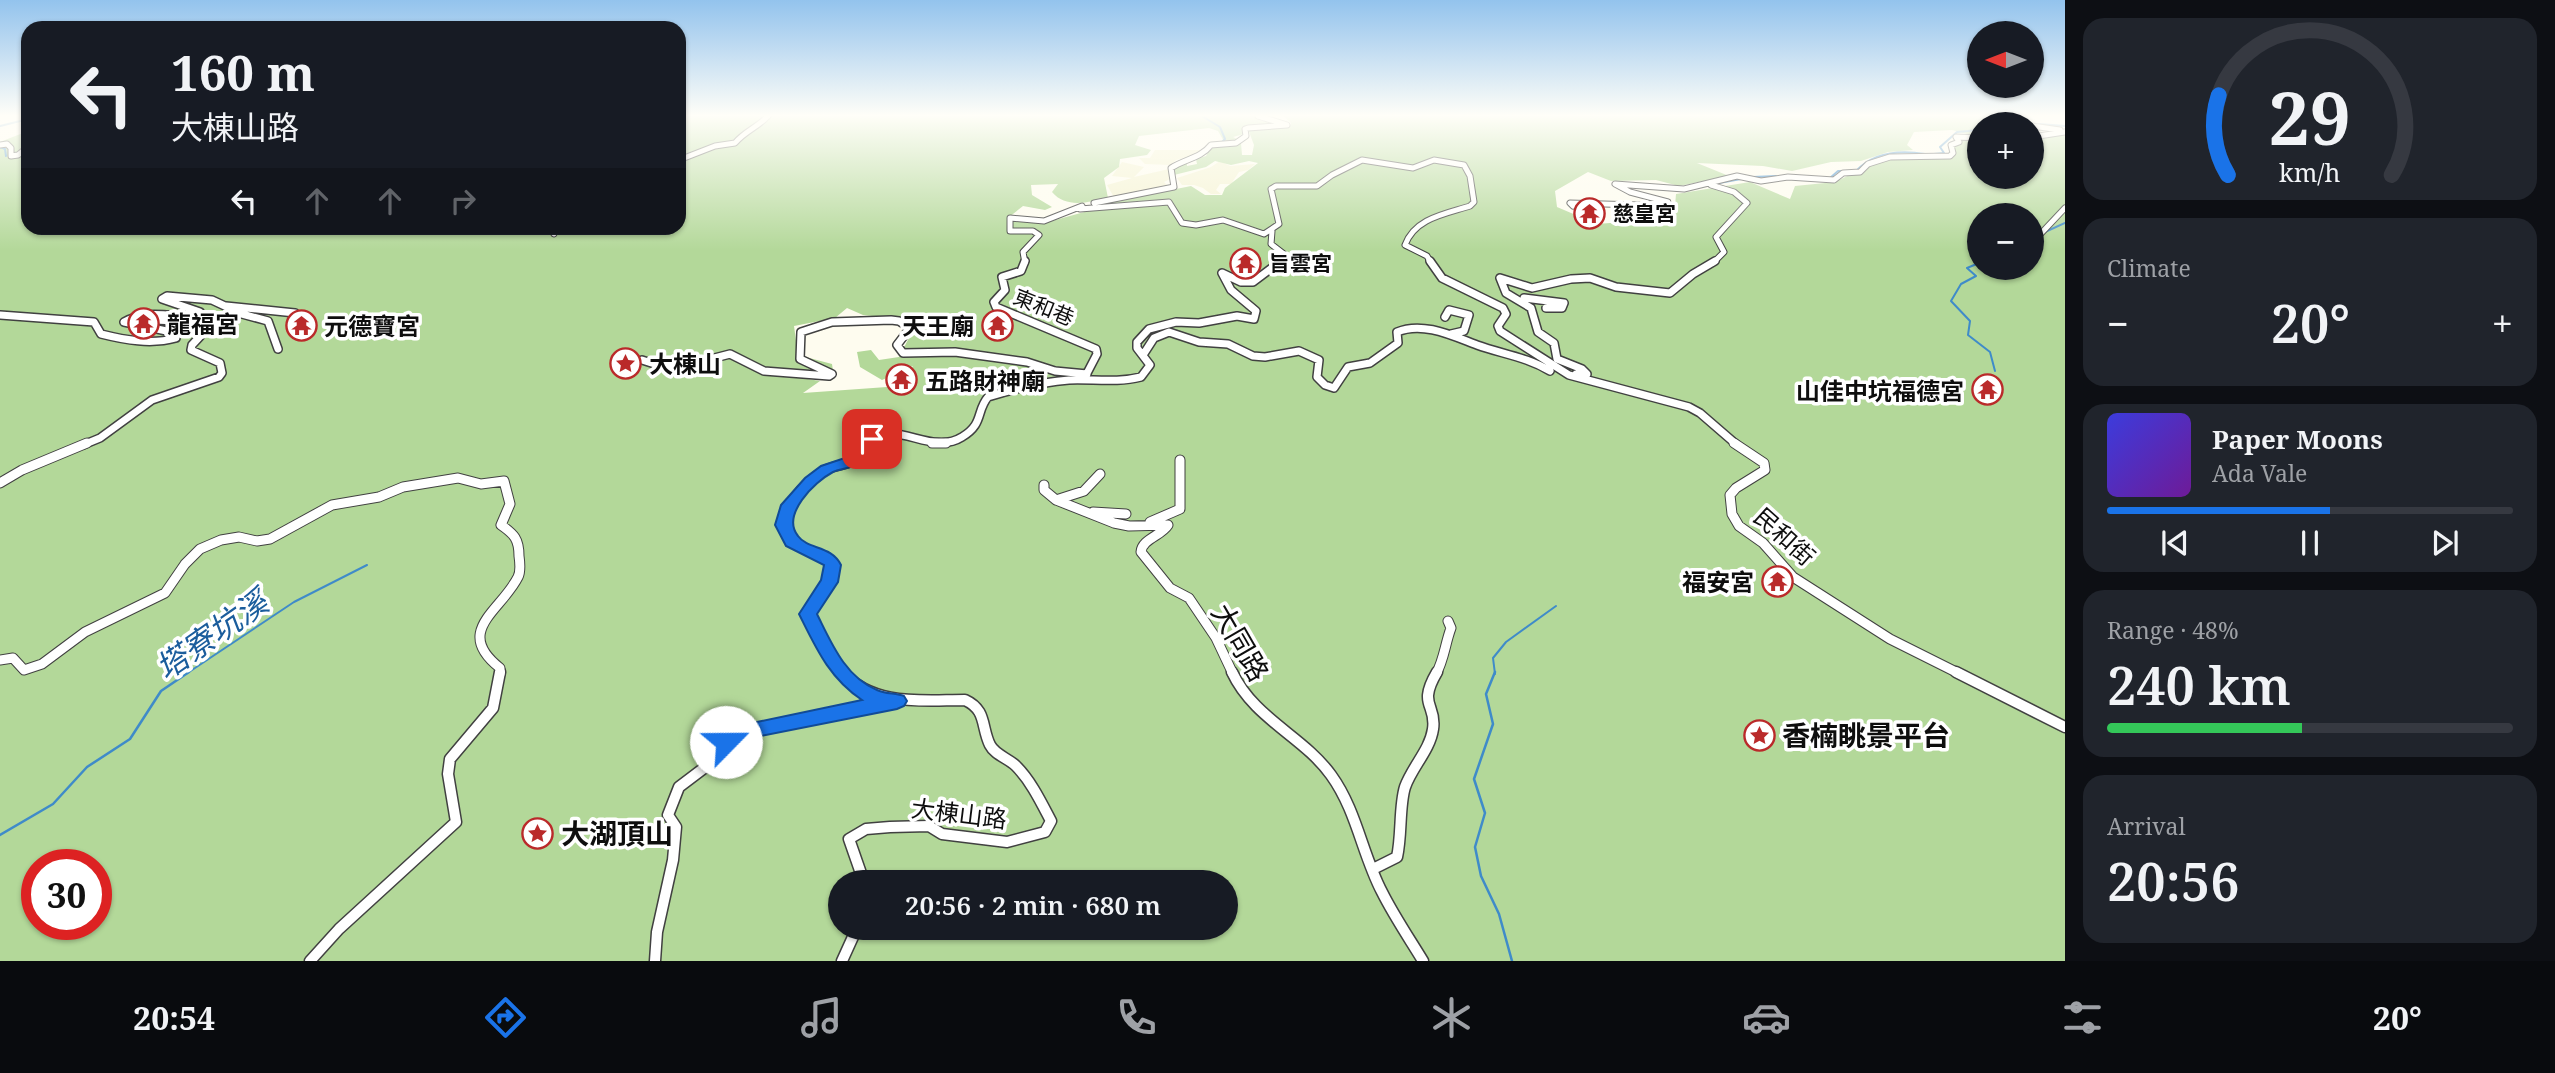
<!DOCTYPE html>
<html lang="en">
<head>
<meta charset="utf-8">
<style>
  :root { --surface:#171b24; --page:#20242c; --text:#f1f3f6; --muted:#9ea1a6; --line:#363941; --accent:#1a73e8 }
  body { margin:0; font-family:"Noto Serif","Noto Sans TC",serif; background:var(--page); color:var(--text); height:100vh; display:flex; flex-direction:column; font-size:26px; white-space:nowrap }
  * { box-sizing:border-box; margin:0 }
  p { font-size:23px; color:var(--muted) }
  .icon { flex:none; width:38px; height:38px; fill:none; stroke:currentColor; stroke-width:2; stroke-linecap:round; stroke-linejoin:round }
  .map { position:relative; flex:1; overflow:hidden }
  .details { display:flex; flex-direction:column; gap:18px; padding:18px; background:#0d0f14; width:490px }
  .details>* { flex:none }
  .top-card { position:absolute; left:21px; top:21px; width:665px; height:214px; border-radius:21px; box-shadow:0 2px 5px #0004; background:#171b24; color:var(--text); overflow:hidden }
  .needle { width:46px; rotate:270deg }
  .tools { position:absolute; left:1967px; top:21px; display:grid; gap:14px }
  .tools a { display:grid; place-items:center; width:77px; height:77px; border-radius:50%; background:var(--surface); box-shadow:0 2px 5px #0004; font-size:35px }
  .speed { position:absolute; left:21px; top:849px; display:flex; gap:14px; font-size:35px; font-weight:700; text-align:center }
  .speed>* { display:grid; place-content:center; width:91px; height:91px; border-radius:50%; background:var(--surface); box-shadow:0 2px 5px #0004; line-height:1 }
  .speed .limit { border:10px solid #d22; background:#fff; color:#111 }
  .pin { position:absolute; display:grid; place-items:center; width:60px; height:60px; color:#fff; margin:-30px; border-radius:14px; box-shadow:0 4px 10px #0006 }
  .me { position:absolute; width:77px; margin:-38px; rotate:67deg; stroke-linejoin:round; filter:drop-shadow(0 0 5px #0008) }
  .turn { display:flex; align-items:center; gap:24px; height:147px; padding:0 35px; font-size:32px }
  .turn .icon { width:91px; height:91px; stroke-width:2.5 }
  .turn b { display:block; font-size:49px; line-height:60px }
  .lanes { display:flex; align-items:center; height:66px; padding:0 35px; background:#0003; justify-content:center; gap:35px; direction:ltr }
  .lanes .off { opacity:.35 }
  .big { font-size:52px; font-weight:600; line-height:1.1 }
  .details .tile { flex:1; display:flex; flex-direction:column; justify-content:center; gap:10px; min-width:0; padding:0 24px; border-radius:21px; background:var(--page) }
  .details .dial { align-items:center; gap:0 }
  .dial svg { height:182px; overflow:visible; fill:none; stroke:var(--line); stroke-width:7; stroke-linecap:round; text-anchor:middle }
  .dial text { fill:var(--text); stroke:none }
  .song { display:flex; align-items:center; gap:21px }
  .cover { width:84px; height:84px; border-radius:10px; background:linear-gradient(135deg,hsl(240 70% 55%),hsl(280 70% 35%)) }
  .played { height:7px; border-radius:4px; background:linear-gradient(90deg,var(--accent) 55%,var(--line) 55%) }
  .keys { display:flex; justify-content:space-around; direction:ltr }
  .heat { display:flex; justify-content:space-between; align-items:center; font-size:38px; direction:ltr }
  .charge { height:10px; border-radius:5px; background:linear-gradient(90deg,#34c759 48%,var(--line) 0) }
  .trip { position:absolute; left:828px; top:870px; width:410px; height:70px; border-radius:35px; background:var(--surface); box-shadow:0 2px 5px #0004; font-weight:600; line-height:70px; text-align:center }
  .dock { display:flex; height:112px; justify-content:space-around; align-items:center; background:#090b0e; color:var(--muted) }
  .dock .icon { width:49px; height:49px }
  .dock .active { color:var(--accent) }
  .dock b { font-size:32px; color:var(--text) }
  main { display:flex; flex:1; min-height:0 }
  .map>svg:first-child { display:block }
  .farmland { fill:#f4f2d0 }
  .forest { fill:#b3d899; fill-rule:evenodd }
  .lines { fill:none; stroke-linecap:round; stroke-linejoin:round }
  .stream-far1 { stroke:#3f8bc9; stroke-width:2 }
  .stream { stroke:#3f8bc9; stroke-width:2.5 }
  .minor-far3-casing { stroke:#414141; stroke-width:7 }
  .minor-far2-casing { stroke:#414141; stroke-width:10 }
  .minor-far1-casing { stroke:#414141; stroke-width:11 }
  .minor-casing { stroke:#414141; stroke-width:13 }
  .minor-far3 { stroke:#fff; stroke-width:5 }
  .minor-far2 { stroke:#fff; stroke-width:7 }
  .minor-far1 { stroke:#fff; stroke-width:9 }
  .minor { stroke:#fff; stroke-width:10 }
  .route { fill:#1a73e8; stroke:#114b97; stroke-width:2 }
  .labels { text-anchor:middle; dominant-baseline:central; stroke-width:7; stroke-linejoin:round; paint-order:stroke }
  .far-poi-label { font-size:21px; font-weight:bold; fill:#0e0e0e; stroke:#fff; text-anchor:start }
  .far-street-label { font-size:21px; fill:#0e0e0e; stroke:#fff }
  .poi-label { font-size:24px; font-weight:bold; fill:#0e0e0e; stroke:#fff; text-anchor:start }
  .street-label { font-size:24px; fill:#0e0e0e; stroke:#fff }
  .near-street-label { font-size:28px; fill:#0e0e0e; stroke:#fff }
  .near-poi-label { font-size:28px; font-weight:bold; fill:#0e0e0e; stroke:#fff; text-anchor:start }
  .near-water-label { font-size:32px; font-style:italic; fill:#1b5d9c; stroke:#fff }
</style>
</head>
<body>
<main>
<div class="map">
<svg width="2065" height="961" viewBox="0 0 2065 961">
  <rect width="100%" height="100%" fill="#fefcef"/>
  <path class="farmland" d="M1155 150H1201L1203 153 1176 160 1171 165 1145 164 1139 158H1150Z
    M1220 161 1230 166 1255 164 1248 170 1239 172 1231 184H1220L1216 190 1221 194H1211L1203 188 1194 185H1182L1177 178 1211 167Z
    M1122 162 1144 167 1134 177 1169 169 1170 179 1164 182 1169 187 1115 199 1107 185 1132 178 1112 176Z"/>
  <path class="forest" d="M679 116H1254L1261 121 1281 123 1245 127 1244 134 1233 137 1241 141 1225 143 1218 131 1209 128 1139 136 1135 145 1151 150 1147 155 1120 159 1119 167 1104 178 1108 198C1089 202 1066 209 1052 192L1058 184 1031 185 1032 195 1052 207 1045 210 1023 206 1008 218 1048 222 1088 211 1082 208 1191 186 1205 195H1222L1225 188 1258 163 1249 161 1231 165 1215 161 1206 167 1174 175V167L1187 161V166L1197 164 1196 159 1206 156 1211 147 1241 143 1242 155H1252L1254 145 1248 129 1290 126 1291 123 1283 116H1992L2007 121 1999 124H1979V137L1952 130 1914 132 1907 145 1913 150 1888 152 1861 161 1831 162 1792 171 1763 166 1697 163 1729 176 1679 186 1656 180 1611 181 1588 172 1555 191 1557 207 1597 224 1674 218 1676 194 1750 182 1790 199 1795 186 1835 182 1874 163 1891 160 1955 156 1954 147 1963 139 1979 140V177H2032V137L2065 133V961H0V142L28 131V228H679ZM1979 215H2032V268H1979ZM847 308 863 315 908 320 911 334 899 357 879 360 871 350 857 352 860 367 882 380 913 366 901 386 803 393 820 381 771 373 833 371 832 364 798 355 794 326 835 318ZM37 864H96V924H37ZM840 882H1225V928H840Z"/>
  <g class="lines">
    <path class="stream-far1" d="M1202 116 1220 127 1225 139 1221 143
      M2039 124 2065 126
      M0 126 28 119
      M0 147 5 149 6 156
      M1934 154 1944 153 1940 147 1957 132 1979 130
      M1856 171C1874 152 1901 150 1925 154
      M1753 177 1776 176
      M1830 178 1838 171H1843
      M1719 183 1741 179
      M2045 232 2065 223
      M2032 253 2035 244
      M1979 263 1967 268 1976 276 1961 284 1951 301 1970 321 1968 335 1990 352 1995 371
      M186 674 294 602 367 565
      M1495 674 1493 658 1506 642 1556 606"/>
    <path class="stream" d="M1495 672 1486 694 1493 724 1474 779 1485 813 1475 847 1481 876 1499 914 1512 961
      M0 835 53 804 87 767 130 739 161 691 189 672"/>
    <defs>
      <path id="minor-far3" d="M2004 116 2026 124
        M2032 126 2060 130
        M2032 137 2065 132
        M0 145 7 144 11 148V156L18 155 28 147
        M679 160 715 146 735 143C745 131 758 127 768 116
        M679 164 682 168 679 170
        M1711 185 1734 192 1747 203 1716 237 1724 252 1713 263
        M1094 203 1174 187 1171 168C1185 159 1201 158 1211 145L1236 143 1246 136 1245 129 1248 128 1287 125 1258 116
        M1573 206 1570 203 1638 205 1668 202 1630 192 1615 184 1684 189 1737 176 1761 181 1788 177 1834 180 1843 173 1860 172 1868 164 1890 157 1950 156 1953 153 1951 145 1959 142 1956 137 1979 138
        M1080 209 1169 202 1182 223 1196 225 1223 220 1264 234 1279 224 1271 189 1276 186H1317L1332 175 1362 160 1413 168 1434 160 1464 165 1470 176 1474 202 1470 206C1445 214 1415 218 1405 245L1427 256 1431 263
        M1272 231 1271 244 1284 254V259L1279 263
        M554 234 556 228
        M2032 243 2065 208
        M1025 263 1023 252 1039 235 1033 231H1010V218L1044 221 1082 206"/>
      <path id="minor-far2" d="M1025 261 1021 271 1002 277 1005 290 994 302 996 307 1096 349 1097 354 1084 379
        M1430 261 1442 278 1503 308 1506 314 1498 326 1500 331 1569 375 1689 407 1700 413 1737 445
        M1524 298 1564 303 1562 308H1546
        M226 306 295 313
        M0 315 94 322 101 334C125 340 151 345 176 338V333L124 322C148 308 174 318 200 317V312L162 299 167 296 212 300 242 314 268 321 278 349
        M1445 317 1449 310 1469 315 1464 331 1451 334
        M1143 355 1154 338 1169 332 1199 342 1228 344 1253 356 1265 357 1299 351 1319 360 1317 377 1325 385 1334 388 1348 367 1370 363 1398 343 1397 332C1423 321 1453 336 1477 345 1502 354 1527 357 1550 371
        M642 360 664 367 676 368 730 354 764 371 829 376 832 374 800 359 801 332 832 322 891 320 899 321 910 328 897 345 903 353 955 352 1027 362 1055 371 1087 374
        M1576 374H1587L1582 369 1557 359 1554 343 1538 332 1531 308 1506 293 1500 278 1532 288 1571 279 1590 278 1616 287 1670 293 1693 274 1715 261
        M83 445 100 438 152 400 219 377 222 373 220 363 191 350 192 345 205 331 177 321 154 320
        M869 445C892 415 930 457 962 437 984 424 976 411 988 397 1014 389 1042 382 1069 380 1093 379 1117 383 1141 377L1150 365 1137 348V342L1149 329 1176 322 1199 323 1237 316 1254 319 1256 311 1231 290 1222 273 1241 282H1253L1281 261"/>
      <path id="minor-far1" d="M932 443H946
        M1734 443 1764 463 1765 470 1736 488 1730 495 1732 514 1739 526 1763 543 1793 577 1890 639 1960 674
        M0 483 22 470 87 443
        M1044 485V490L1056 500H1060
        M1056 500 1114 523 1129 526 1168 525C1161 536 1142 539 1141 552L1170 588 1189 598 1216 638 1233 674
        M1056 500 1084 491 1100 474
        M1093 512 1126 514
        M1150 522 1180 509V460
        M0 660 13 658 24 670 42 664 85 632 165 593 185 564 200 549 221 540 239 537 257 541 270 539 332 505 379 497 403 487 458 478 481 484 504 481 510 504 501 525C514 534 519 539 519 556 520 563 521 571 518 577 501 611 453 631 500 668V674
        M844 674 824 645 808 614 829 582 833 565C821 550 797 552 788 536 774 512 806 481 825 470 835 465 847 465 856 460 862 456 866 449 870 443
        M1436 674C1444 660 1445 644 1451 628L1448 621"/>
      <path id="minor" d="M842 672C874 707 922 700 965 700 987 710 981 727 990 745 995 755 1008 758 1016 766 1031 781 1041 802 1051 821L1045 832 1007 842 942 834 929 826 890 827 866 829 849 839 864 882
        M1232 672C1254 719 1303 736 1331 775 1357 811 1362 854 1382 892 1394 916 1409 938 1423 961
        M1956 672 2065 727
        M1373 869 1397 857C1402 835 1399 806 1405 787 1412 767 1430 750 1433 729 1437 704 1417 706 1437 672
        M310 961 339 929 456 822 448 774 450 759 493 708 500 672
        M655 961 657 932 673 860 676 827 668 815 679 787 712 762 726 742 740 732 887 703
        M842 961 857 928"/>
    </defs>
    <use href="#minor-far3" class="minor-far3-casing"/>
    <use href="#minor-far2" class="minor-far2-casing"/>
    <use href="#minor-far1" class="minor-far1-casing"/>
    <use href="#minor" class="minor-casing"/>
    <use href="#minor-far3" class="minor-far3"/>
    <use href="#minor-far2" class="minor-far2"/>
    <use href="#minor-far1" class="minor-far1"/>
    <use href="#minor" class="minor"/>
  </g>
  <linearGradient id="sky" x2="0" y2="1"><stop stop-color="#93c3ed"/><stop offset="0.46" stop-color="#fffef8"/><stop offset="1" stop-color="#fffef8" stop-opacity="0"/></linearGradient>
  <rect width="2065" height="251" fill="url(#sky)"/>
  <path class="route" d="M872 435 880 439C875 446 870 455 864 461 856 468 842 468 833 472 814 482 781 515 798 536 808 550 831 545 841 565L838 582 817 614C831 642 845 677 877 690 885 694 896 693 904 696L907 701 904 706 897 709 745 739 726 750 719 748 716 742 719 736 733 727 862 700C829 678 816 648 799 614L821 580 824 565 786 546 775 525 781 505 805 478 821 466 851 456 867 436Z"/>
  <defs>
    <symbol id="temple-ring" viewBox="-11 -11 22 22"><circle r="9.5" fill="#fff" stroke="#ba2a2a" stroke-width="1.5"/><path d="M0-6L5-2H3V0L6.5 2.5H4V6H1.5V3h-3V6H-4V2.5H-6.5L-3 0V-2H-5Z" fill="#ba2a2a"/></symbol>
    <symbol id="sight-ring" viewBox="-11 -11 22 22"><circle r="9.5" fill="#fff" stroke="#ba2a2a" stroke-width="1.5"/><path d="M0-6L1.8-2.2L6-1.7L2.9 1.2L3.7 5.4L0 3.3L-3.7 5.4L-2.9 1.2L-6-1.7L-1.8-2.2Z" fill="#ba2a2a"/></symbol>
  </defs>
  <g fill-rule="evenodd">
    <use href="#temple-ring" x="1572" y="196" width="35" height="35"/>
    <use href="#temple-ring" x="1228" y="246" width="35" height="35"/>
    <use href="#temple-ring" x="126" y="306" width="35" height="35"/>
    <use href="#temple-ring" x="284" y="308" width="35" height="35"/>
    <use href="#temple-ring" x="980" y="308" width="35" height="35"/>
    <use href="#sight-ring" x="608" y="346" width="35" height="35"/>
    <use href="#temple-ring" x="884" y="362" width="35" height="35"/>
    <use href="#temple-ring" x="1970" y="372" width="35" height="35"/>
    <use href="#temple-ring" x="1760" y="564" width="35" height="35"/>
    <use href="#sight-ring" x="1742" y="718" width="35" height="35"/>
    <use href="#sight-ring" x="520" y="816" width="35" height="35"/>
  </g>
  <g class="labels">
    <g class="far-poi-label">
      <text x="1613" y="213">慈皇宮</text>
      <text x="1269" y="263">旨雲宮</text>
    </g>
    <g class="far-street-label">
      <text transform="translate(1044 307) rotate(22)">東和巷</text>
    </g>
    <g class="poi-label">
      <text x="167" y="323">龍福宮</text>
      <text x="324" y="325">元德寶宮</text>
      <text x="974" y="325" text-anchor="end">天王廟</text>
      <text x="649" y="363">大棟山</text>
      <text x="925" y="380">五路財神廟</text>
      <text x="1964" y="390" text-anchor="end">山佳中坑福德宮</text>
      <text x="1754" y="581" text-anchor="end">福安宮</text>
    </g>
    <g class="street-label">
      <text transform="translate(1785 536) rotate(42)">民和街</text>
      <text transform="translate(959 813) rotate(7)">大棟山路</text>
    </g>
    <g class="near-street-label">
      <text transform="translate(1241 642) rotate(60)">大同路</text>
    </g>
    <g class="near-poi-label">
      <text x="1782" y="735">香楠眺景平台</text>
      <text x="561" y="833">大湖頂山</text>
    </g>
    <g class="near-water-label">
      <text transform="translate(211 634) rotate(-35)">塔寮坑溪</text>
    </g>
  </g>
</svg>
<div class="tools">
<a><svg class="needle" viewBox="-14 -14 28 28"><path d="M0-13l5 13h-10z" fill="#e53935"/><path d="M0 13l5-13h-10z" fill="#9ea1a6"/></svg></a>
<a>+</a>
<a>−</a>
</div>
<div class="speed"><div class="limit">30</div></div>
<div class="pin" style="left:872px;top:439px;background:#d93025"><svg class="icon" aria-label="arrive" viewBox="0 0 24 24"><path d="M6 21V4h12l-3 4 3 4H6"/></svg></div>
<svg class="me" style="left:726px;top:742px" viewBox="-20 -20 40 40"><circle r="19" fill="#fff"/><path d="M0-13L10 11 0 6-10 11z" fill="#1a73e8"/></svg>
<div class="trip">20:56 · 2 min · 680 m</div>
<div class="top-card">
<div class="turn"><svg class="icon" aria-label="left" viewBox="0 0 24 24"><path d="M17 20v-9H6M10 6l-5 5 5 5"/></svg><div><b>160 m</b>大棟山路</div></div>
<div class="lanes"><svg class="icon" aria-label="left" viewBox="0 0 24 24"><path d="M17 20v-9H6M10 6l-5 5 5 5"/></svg><svg class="icon off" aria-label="ahead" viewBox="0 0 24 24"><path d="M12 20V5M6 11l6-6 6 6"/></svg><svg class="icon off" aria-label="ahead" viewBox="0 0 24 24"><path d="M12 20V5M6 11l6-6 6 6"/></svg><svg class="icon off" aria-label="right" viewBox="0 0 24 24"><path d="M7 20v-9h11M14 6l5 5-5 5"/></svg></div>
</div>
</div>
<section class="details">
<div class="tile dial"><svg viewBox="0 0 100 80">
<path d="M14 69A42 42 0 1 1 86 69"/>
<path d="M14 69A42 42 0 0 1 10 34" stroke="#1a73e8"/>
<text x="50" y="56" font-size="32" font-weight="700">29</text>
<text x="50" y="72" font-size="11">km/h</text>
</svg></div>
<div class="tile"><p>Climate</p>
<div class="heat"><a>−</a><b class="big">20°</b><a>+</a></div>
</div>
<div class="tile">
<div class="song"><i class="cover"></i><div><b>Paper Moons</b><p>Ada Vale</p></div></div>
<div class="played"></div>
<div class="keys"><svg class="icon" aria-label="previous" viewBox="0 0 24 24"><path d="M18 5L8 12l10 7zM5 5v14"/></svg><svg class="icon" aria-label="pause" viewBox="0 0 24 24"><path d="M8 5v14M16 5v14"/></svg><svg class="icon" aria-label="next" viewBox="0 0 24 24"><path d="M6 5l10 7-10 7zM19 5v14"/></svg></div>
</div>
<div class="tile"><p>Range · 48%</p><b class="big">240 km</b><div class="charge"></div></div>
<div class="tile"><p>Arrival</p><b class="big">20:56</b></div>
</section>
</main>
<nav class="dock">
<b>20:54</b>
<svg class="icon active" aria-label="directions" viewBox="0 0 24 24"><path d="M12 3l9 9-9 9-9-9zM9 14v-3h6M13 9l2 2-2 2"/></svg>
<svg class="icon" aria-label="music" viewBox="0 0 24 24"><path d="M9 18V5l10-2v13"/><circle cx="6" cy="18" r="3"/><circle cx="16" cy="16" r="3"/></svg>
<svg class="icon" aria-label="phone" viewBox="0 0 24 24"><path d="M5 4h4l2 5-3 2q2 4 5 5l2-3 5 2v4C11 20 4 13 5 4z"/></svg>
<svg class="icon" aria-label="climate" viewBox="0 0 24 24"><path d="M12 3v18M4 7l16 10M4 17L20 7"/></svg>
<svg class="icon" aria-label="car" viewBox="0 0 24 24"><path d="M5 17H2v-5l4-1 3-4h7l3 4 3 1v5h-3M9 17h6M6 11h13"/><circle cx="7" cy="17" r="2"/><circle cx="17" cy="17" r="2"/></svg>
<svg class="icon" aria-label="filters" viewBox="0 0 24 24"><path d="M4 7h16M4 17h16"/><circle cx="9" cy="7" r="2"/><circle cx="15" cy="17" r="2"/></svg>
<b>20°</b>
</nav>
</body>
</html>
